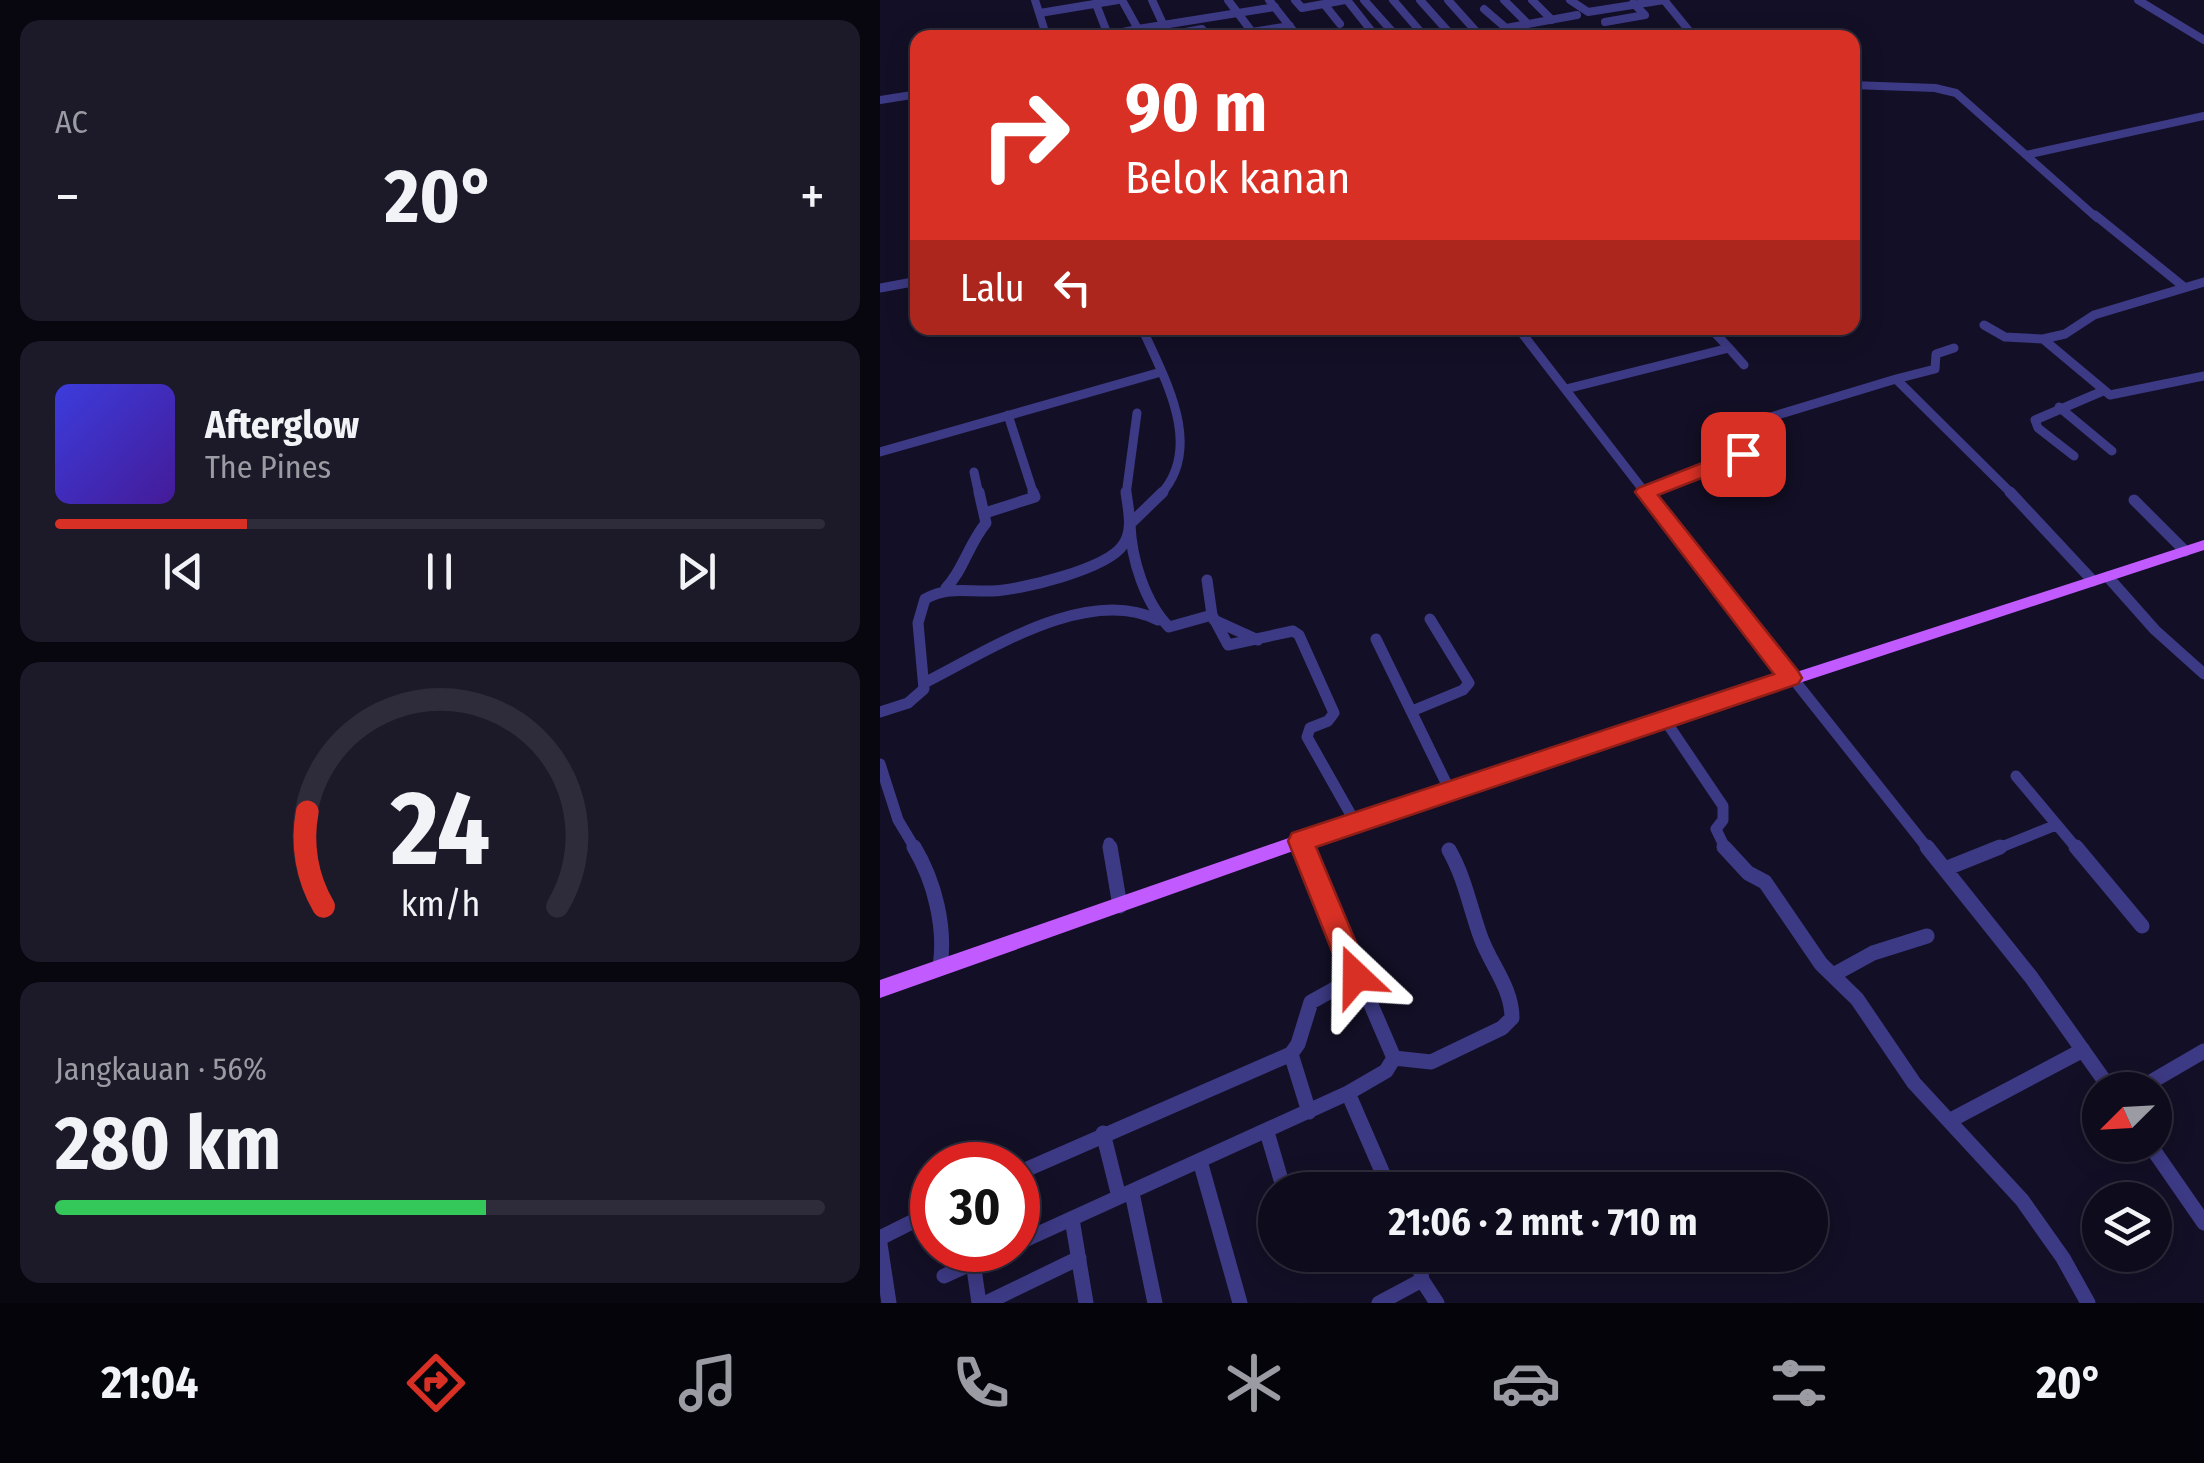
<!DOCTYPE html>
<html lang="id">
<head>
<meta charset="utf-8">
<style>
  :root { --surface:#0e0b1c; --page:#1c1929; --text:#f1f3f6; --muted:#9b9ba3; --line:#2e2b3b; --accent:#d93025 }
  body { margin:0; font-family:"Fira Sans Condensed",sans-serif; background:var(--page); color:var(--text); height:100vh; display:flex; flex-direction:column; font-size:38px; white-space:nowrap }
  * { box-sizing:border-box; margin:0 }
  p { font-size:32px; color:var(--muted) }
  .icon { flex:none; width:55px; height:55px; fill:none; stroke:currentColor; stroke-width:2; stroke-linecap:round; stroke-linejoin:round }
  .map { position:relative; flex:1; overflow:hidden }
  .sheet { display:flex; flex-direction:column; gap:20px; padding:20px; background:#08060f; width:880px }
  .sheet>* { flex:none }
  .banner { position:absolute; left:30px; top:30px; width:950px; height:305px; border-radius:20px; box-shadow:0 5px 25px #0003,0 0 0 2px var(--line); background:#d93025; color:#fff; overflow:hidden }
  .needle { width:65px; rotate:246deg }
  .tools { position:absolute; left:1202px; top:1072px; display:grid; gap:20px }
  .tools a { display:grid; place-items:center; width:90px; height:90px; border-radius:50%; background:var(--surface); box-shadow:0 5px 25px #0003,0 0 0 2px var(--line); font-size:50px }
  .speed { position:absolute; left:30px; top:1142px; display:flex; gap:20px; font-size:50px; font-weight:700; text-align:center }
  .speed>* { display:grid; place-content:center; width:130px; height:130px; border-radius:50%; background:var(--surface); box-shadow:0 5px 25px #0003,0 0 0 2px var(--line); line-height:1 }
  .speed .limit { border:15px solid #d22; background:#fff; color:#111 }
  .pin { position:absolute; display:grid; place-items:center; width:85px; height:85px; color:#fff; margin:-42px; border-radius:20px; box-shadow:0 5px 15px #0006 }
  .me { position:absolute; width:110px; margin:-55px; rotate:337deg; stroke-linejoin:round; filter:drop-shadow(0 0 8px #0008) }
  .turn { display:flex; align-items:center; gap:35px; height:210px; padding:0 50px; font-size:45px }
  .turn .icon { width:130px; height:130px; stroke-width:2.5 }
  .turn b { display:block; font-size:70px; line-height:85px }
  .then { display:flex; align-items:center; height:95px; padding:0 50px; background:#0003; gap:20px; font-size:38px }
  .big { font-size:75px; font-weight:700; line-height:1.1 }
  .sheet .tile { flex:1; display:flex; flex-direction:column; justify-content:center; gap:15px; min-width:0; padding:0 35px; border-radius:20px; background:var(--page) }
  .sheet .dial { align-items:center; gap:0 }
  .dial svg { height:260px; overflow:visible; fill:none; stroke:var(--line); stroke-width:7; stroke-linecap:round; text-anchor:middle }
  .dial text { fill:var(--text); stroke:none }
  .song { display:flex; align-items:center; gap:30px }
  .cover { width:120px; height:120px; border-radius:15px; background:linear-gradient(135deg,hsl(240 70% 55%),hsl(260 70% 35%)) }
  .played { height:10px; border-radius:5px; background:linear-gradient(90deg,var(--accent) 25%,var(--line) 25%) }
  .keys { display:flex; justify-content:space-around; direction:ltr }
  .heat { display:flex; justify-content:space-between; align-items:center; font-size:55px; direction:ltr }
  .charge { height:15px; border-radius:8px; background:linear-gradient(90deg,#34c759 56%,var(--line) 0) }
  .trip { position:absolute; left:378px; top:1172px; width:570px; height:100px; border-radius:50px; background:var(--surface); box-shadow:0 5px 25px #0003,0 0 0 2px var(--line); font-weight:700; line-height:100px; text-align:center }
  .tabs { display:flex; height:160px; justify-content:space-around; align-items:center; background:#06040b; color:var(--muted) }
  .tabs .icon { width:70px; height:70px }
  .tabs .active { color:var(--accent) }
  .tabs b { font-size:45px; color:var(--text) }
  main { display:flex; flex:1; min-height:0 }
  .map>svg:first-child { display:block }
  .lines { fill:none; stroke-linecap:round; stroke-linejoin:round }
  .minor-far3 { stroke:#3d3a85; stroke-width:8 }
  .minor-far2 { stroke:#3d3a85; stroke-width:9 }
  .minor-far1 { stroke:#3d3a85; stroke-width:11 }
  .minor { stroke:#3d3a85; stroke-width:15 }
  .major { fill:#c25bff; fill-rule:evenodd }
  .route { fill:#d93025; stroke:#8d1f18; stroke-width:2.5 }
</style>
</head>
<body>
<main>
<section class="sheet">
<div class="tile"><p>AC</p>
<div class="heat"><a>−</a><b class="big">20°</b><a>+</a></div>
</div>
<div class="tile">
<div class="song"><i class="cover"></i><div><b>Afterglow</b><p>The Pines</p></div></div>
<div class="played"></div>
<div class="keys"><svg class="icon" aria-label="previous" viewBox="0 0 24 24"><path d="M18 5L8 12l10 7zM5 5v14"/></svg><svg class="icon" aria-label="pause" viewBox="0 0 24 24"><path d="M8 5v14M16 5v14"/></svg><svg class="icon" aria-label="next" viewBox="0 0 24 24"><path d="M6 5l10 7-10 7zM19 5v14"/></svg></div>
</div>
<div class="tile dial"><svg viewBox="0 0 100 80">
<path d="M14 69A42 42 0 1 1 86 69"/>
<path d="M14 69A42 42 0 0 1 9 40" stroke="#d93025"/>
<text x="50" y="56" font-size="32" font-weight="700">24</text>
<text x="50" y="72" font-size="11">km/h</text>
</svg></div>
<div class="tile"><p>Jangkauan · 56%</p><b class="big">280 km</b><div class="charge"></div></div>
</section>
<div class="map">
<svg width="1324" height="1303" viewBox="0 0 1324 1303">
  <rect width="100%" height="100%" fill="#130f26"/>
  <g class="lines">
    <path class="minor-far3" d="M155 0 167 38
      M272 0 283 24
      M348 0 372 32 410 26
      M389 0 419 38
      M415 0 422 8 465 0
      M467 0 497 38
      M484 0 518 38
      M513 0 546 38
      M540 0 574 38
      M568 0 602 38
      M624 0 648 24
      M652 0 672 20
      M690 0 708 12 784 0 815 38
      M1258 0 1324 40
      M216 4 228 35 258 29 242 0
      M444 4 460 24
      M604 9 626 28 697 15
      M160 13 238 0
      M725 22 765 15 753 3
      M258 29 395 7
      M272 38 322 29 327 38
      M655 38 693 32 703 38
      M704 38 721 35
      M972 85 1055 88 1076 93 1217 218
      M0 100 38 94
      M1146 155 1324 116"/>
    <path class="minor-far2" d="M1215 215 1304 287
      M1324 282 1214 315 1185 334 1163 339 1230 395 1324 376
      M0 288 38 281
      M1104 325 1125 337 1163 339
      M262 328C284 378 325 447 280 495
      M638 328 767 495
      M835 333 849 348
      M1016 379 1055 369 1056 354 1074 348
      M686 389 849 348 864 365
      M1179 407 1232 451
      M128 415 154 495
      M0 452 281 372
      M1194 456 1158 428 1155 420 1223 391
      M94 472 99 495
      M765 492 863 454 852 434 864 425 1016 379 1133 495
      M246 495 257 413"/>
    <path class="minor-far1" d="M283 492 250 524C251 558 265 603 289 627L332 615 348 645 413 631 419 635 454 713 448 721 430 728 427 737 475 822
      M765 492 1049 850
      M1130 492 1213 581
      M1254 500 1305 551
      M105 513 155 497 153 492
      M1228 577 1275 630 1324 674
      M327 580 332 615
      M66 588C83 571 88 545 106 523L99 492
      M334 620 378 640
      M496 639 571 793
      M46 682C109 650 208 585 278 620
      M532 711 583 690 589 683 550 619
      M0 712 28 703 44 689 38 623 45 599C68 586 87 592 112 591 141 590 227 569 243 545 254 530 248 509 246 492
      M785 720 843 806V820L836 829 846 850
      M0 764 18 820 36 850
      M1136 776 1198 850
      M421 841 424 850
      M229 843 230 850
      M1114 850 1176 825"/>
    <path class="minor" d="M34 847C55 882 66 928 60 967
      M230 847 240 906
      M423 847 514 1058
      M844 847 868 873 885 882 941 964 977 999 1034 1083 1142 1200 1183 1258 1208 1303
      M1047 847 1151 977 1231 1090
      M1196 847 1262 926
      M1065 869 1120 847
      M953 975 993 953 1047 936
      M411 1054 429 1112
      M514 1058 551 1062 622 1028 632 1018C632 988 611 965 601 938 590 908 585 878 569 850
      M1257 1090 1324 1051
      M468 1093 510 1190
      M1069 1121 1203 1050
      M387 1132 404 1190
      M223 1133 239 1197
      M1270 1145 1324 1223
      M320 1161 360 1303
      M138 1173 411 1054 418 1044 431 1002 476 977
      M252 1193 275 1303
      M192 1219 206 1303
      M0 1238 52 1212
      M138 1243 468 1093 506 1071 514 1058
      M0 1244 9 1303
      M538 1255 542 1280 557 1303
      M93 1262 99 1303
      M64 1276 121 1250
      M106 1303 199 1258
      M499 1303 542 1280"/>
    <path class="major" d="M1324 540V550L475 829 0 998V980L475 815Z"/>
  </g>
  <path class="route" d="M863 447 870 449V459L778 495 918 671 922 678 918 684 436 847 490 976 486 986 476 990 466 986 408 841 412 833 894 674 755 492 758 488Z"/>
</svg>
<div class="tools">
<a><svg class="needle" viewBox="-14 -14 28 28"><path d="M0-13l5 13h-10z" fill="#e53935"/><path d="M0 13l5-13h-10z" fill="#9b9ba3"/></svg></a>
<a><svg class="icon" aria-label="layers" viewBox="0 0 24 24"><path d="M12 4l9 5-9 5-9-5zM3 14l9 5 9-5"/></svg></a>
</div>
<div class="speed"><div class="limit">30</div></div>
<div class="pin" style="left:863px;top:454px;background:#d93025"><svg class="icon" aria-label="arrive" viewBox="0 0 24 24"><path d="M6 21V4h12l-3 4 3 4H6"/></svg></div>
<svg class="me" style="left:476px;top:976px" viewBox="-20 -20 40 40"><path d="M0-17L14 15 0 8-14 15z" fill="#d93025" stroke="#fff" stroke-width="4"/></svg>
<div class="trip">21:06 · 2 mnt · 710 m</div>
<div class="banner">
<div class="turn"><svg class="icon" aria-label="right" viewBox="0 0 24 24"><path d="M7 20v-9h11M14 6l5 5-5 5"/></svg><div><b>90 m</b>Belok kanan</div></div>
<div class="then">Lalu<svg class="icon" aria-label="left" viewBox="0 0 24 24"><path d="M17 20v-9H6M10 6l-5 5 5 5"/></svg></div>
</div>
</div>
</main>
<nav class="tabs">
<b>21:04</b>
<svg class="icon active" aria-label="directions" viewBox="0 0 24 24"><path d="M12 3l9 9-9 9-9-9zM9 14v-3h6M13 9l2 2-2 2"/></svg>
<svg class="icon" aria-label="music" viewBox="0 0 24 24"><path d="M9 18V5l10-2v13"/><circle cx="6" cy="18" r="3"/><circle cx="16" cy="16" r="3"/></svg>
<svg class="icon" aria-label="phone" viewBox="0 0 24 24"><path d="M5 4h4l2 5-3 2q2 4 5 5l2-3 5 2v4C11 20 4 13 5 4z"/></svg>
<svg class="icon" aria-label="climate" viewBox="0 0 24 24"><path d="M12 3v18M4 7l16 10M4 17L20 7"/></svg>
<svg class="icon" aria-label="car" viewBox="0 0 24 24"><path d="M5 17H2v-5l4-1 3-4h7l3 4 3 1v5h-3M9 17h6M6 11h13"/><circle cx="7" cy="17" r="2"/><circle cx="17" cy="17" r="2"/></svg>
<svg class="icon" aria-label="filters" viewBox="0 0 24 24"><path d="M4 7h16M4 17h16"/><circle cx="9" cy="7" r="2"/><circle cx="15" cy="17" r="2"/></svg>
<b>20°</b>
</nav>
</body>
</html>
